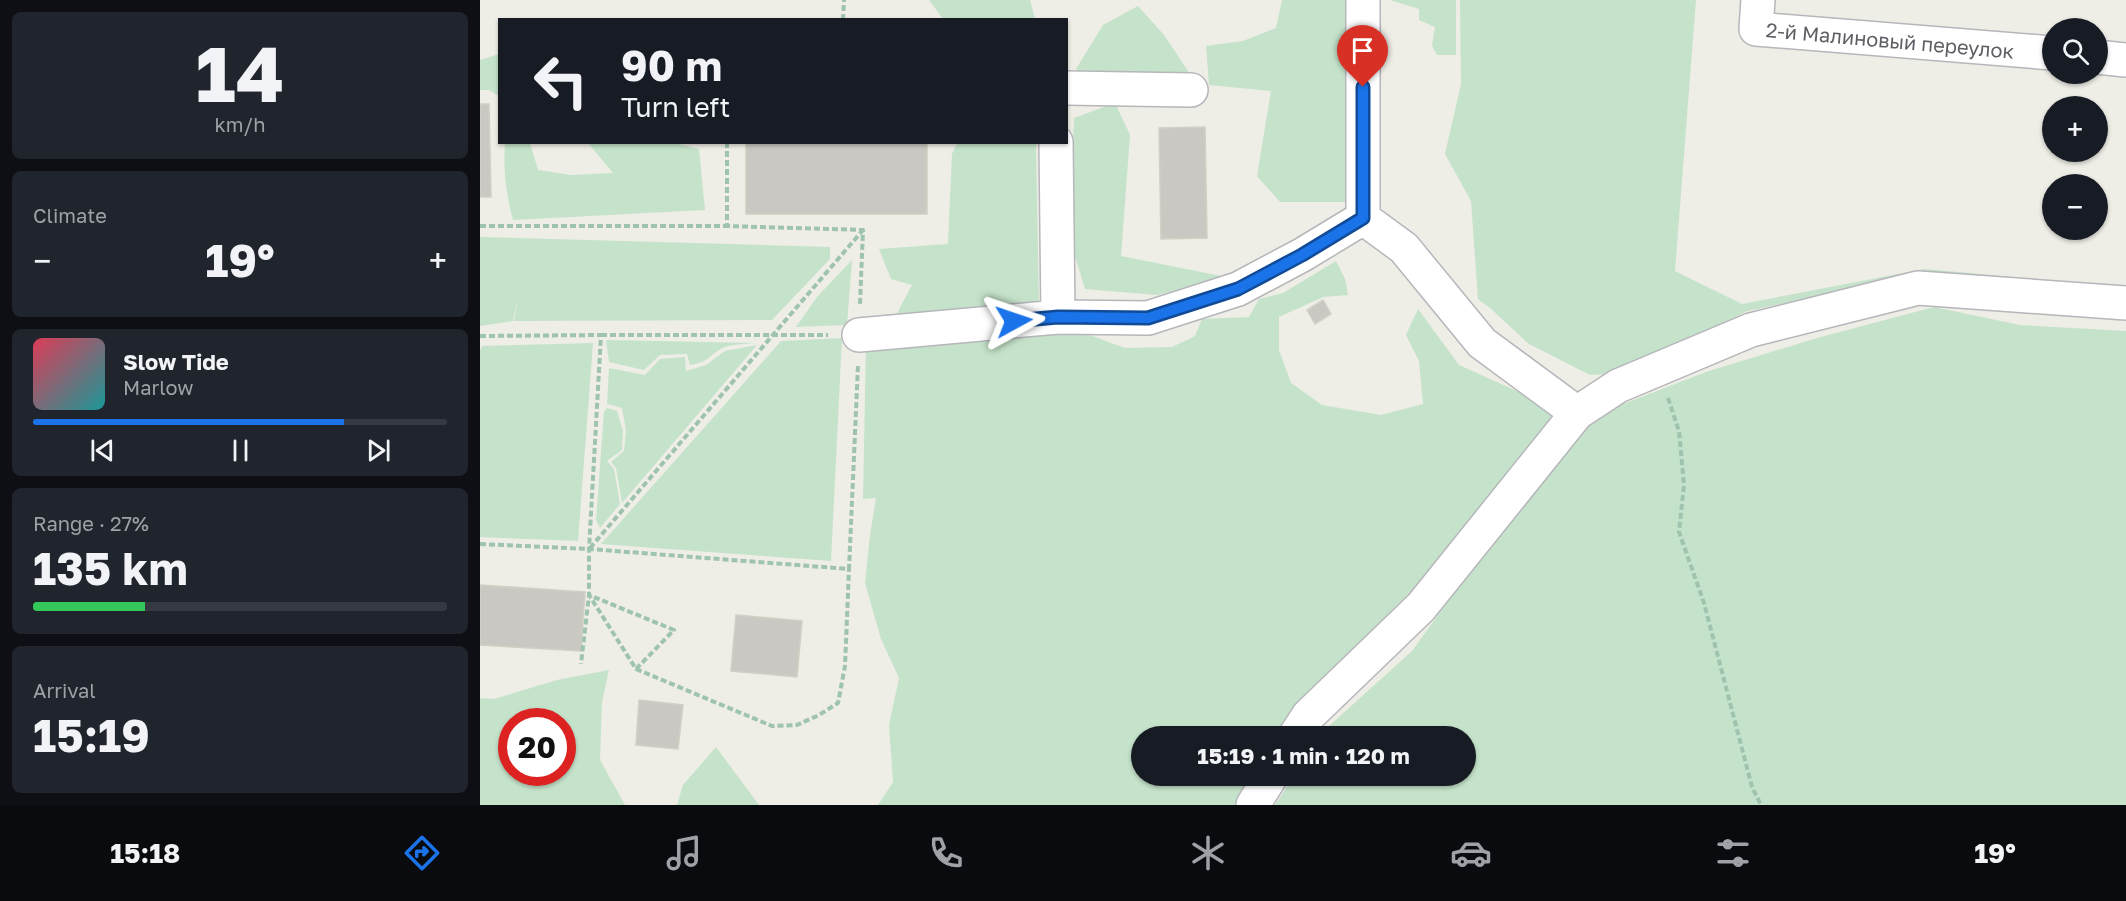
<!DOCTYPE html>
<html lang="en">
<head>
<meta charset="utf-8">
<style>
  :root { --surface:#171b24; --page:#20242c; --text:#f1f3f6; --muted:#9ea1a6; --line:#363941; --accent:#1a73e8 }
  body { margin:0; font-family:"Golos Text",sans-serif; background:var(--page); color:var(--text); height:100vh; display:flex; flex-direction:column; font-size:22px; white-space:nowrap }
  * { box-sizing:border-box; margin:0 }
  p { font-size:20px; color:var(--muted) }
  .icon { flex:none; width:33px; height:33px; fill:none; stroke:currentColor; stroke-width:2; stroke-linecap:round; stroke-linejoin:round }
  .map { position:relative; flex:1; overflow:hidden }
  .side { display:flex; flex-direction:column; gap:12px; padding:12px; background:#0d0f14; width:480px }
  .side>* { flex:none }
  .top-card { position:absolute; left:18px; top:18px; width:570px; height:126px; border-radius:0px; box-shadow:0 2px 4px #0004; background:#171b24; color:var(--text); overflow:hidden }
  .controls { position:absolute; left:1562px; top:18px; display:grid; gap:12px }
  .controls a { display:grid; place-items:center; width:66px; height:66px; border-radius:50%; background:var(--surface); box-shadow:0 2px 4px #0004; font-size:30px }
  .speed { position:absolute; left:18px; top:708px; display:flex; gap:12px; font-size:30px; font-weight:700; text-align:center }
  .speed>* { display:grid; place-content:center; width:78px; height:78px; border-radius:50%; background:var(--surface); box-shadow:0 2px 4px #0004; line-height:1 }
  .speed .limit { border:9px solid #d22; background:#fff; color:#111 }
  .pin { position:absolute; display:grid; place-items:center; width:51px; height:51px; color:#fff; margin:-62px -26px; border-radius:50% 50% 50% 0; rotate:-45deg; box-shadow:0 0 6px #0007 }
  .pin .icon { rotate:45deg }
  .me { position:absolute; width:66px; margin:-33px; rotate:85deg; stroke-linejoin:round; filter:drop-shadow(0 0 4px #0008) }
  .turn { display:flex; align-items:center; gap:21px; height:126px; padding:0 24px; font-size:27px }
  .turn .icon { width:78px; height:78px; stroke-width:2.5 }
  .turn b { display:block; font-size:42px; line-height:51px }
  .big { font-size:45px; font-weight:700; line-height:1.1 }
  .side .widget { flex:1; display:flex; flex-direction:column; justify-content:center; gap:9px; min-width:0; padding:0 21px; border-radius:9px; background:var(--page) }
  .side .dial { align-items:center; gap:0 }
  .dial b { font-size:78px; line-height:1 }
  .song { display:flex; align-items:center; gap:18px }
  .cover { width:72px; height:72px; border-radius:9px; background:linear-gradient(135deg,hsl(350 70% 55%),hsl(180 70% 35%)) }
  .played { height:6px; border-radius:3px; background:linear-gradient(90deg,var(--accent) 75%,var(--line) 75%) }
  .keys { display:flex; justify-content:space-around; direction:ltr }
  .heat { display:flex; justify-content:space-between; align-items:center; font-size:33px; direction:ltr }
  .charge { height:9px; border-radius:4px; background:linear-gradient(90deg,#34c759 27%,var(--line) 0) }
  .trip { position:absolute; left:651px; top:726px; width:345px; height:60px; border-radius:30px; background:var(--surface); box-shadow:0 2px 4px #0004; font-weight:700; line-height:60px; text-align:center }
  .dock { display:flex; height:96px; justify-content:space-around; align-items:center; background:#090b0e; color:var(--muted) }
  .dock .icon { width:42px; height:42px }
  .dock .current { color:var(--accent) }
  .dock b { font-size:27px; color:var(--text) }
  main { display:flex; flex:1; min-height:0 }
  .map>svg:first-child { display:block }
  .green { fill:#c5e3ca; fill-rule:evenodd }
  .building { fill:#c9c8c2; stroke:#d2d0c4; stroke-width:1.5 }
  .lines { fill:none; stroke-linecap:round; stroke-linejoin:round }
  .minor-casing { stroke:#b6b6bb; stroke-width:36 }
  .path { stroke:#9ec3af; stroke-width:4; stroke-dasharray:6 3; stroke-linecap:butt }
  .minor { stroke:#fff; stroke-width:33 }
  .route-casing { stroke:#114b97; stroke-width:15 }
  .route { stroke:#1a73e8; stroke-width:10 }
  .labels { text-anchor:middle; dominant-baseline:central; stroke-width:4.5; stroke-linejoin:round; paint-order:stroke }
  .street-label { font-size:20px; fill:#5d5f64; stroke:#fff }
</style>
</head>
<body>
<main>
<section class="side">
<div class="widget dial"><b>14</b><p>km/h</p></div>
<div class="widget"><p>Climate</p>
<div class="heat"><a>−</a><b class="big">19°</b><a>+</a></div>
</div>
<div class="widget">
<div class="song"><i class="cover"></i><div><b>Slow Tide</b><p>Marlow</p></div></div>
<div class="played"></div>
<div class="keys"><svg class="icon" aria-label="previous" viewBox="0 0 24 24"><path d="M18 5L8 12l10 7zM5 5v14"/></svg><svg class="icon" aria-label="pause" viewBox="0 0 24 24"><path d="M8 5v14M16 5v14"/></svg><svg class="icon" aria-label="next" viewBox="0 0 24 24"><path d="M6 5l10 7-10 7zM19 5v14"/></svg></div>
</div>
<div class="widget"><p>Range · 27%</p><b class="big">135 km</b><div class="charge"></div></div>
<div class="widget"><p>Arrival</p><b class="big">15:19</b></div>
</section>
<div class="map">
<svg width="1646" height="805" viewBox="0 0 1646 805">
  <rect width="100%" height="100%" fill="#eeede6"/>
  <path class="green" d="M449 0H550L555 19H463Z
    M802 0H865L869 202H800L777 176 791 91 729 85 726 46 763 41 796 28Z
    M910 0H976V55H957L952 46 955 27 939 20V9Z
    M980 0H1216L1195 271 1262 304 1444 269 1646 287 1446 275 1267 311 1150 373 1110 375 1049 344 1010 308 998 299 991 201 965 154 981 84Z
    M658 6 684 35 712 77 607 79 596 69 623 25Z
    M19 54H20L19 96 9 90H0V60Z
    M635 103 650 135 641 256 746 277 677 295 605 289 589 236 594 118Z
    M25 143H50L58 170 91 175 133 173 108 143H194L219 149 225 210 33 220C26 194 23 170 25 143Z
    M477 143H556L559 306 415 317 432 285 411 279 399 249 468 244 472 154Z
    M0 237 350 247V259L292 320 34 321 38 297 33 321 0 326Z
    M372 260 367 325 316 327 337 297Z
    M856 261 865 279 868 295 843 297 799 317V350L811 383 842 405 901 415 943 404 939 361 926 335 938 309 979 365 1072 407 1089 425 1226 372 1337 338 1454 307 1540 325 1646 331V805H795L814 776H986V736H838L932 651 1081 445 1074 418 1026 474 950 572 819 704 798 736H662V776H774L755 805H398L413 782 409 725 419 678 401 639 385 583 390 535 396 498 383 499 386 343 585 326 645 348 692 347 715 336 722 319 769 317 779 299 803 293Z
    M362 338 351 561 121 544 301 341Z
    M126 340 275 343C266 344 254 344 245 347 230 353 231 362 210 365L207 354 180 355 164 370 129 362Z
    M113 343 98 541 0 537V351L2 346Z
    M277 345 142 503 136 468 131 462 144 451 146 430 142 408 127 404 129 368 165 375 180 359 205 357 206 371 226 365 245 351Z
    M127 408 137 411 143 431 142 450 127 461 134 469 140 504 120 528 116 520 124 412Z
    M129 670 122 702 120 760 145 805H0V698L14 699 77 680ZM32 722H82V772H32Z
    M236 747 279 805H197L203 785Z"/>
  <path class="building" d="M0 104H9L11 197H0Z
    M725 127 727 238 681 239 679 128Z
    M266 142H447V214H266Z
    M843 300 851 314 835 324 827 310Z
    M0 585 105 592 101 651 0 645Z
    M256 615 322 621 317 677 251 671Z
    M159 700 203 705 198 749 156 745Z"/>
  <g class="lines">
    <defs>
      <path id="minor" d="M883 0V218
        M1278 0 1276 29 1572 53
        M1617 57 1646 60
        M586 88 711 90
        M576 142 578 317
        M883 218 924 248 1002 343 1097 413
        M379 335 578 317 668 318 758 289 822 255 883 218
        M815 736 828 716 941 607 1097 413 1138 386 1271 330 1438 288 1646 303
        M773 805 791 776"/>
    </defs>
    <use href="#minor" class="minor-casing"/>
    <path class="path" d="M363 20 364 0
      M247 142V226L383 230 380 304
      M0 226H247
      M121 335H348
      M0 336 121 335 109 549V595L101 664
      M1188 398 1199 431 1204 485 1199 532 1224 603 1272 787 1281 805
      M0 544 109 549 369 569 378 365
      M110 548 383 230
      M156 669 194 630 109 595 156 669 292 726 317 725 339 715 358 703 365 666 369 569"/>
    <use href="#minor" class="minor"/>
  </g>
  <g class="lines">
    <defs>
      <path id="route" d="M534 321 578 317 668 318 758 289 822 255 883 218V87"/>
    </defs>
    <use href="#route" class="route-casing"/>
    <use href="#route" class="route"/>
  </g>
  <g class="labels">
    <g class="street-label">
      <text transform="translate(1410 40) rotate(5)">2-й Малиновый переулок</text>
    </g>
  </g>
</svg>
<div class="controls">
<a><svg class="icon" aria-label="search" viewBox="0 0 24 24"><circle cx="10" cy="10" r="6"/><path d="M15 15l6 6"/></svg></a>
<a>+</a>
<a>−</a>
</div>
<div class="speed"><div class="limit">20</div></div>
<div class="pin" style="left:883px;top:87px;background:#d93025"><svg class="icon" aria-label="arrive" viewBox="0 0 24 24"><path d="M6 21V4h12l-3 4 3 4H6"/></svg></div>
<svg class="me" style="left:534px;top:321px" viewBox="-20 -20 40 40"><path d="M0-17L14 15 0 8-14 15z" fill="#1a73e8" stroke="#fff" stroke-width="4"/></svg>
<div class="trip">15:19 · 1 min · 120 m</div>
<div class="top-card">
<div class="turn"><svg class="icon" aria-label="left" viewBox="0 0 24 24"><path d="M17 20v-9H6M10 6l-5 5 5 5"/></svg><div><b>90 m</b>Turn left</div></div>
</div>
</div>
</main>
<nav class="dock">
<b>15:18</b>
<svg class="icon current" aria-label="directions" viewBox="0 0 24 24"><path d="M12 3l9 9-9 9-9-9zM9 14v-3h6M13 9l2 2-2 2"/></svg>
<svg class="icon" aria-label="music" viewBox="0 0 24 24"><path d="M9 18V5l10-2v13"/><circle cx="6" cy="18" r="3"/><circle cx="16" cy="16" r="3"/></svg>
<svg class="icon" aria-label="phone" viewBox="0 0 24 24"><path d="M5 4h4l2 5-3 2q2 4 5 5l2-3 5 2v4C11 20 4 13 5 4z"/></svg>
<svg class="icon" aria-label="climate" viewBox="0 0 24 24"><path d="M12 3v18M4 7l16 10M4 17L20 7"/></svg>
<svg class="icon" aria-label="car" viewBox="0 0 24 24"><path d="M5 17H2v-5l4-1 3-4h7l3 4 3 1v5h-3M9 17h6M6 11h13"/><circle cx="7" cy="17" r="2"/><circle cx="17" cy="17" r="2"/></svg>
<svg class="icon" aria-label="filters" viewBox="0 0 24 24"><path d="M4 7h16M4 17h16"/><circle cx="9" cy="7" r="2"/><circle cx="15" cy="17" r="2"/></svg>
<b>19°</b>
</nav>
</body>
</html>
